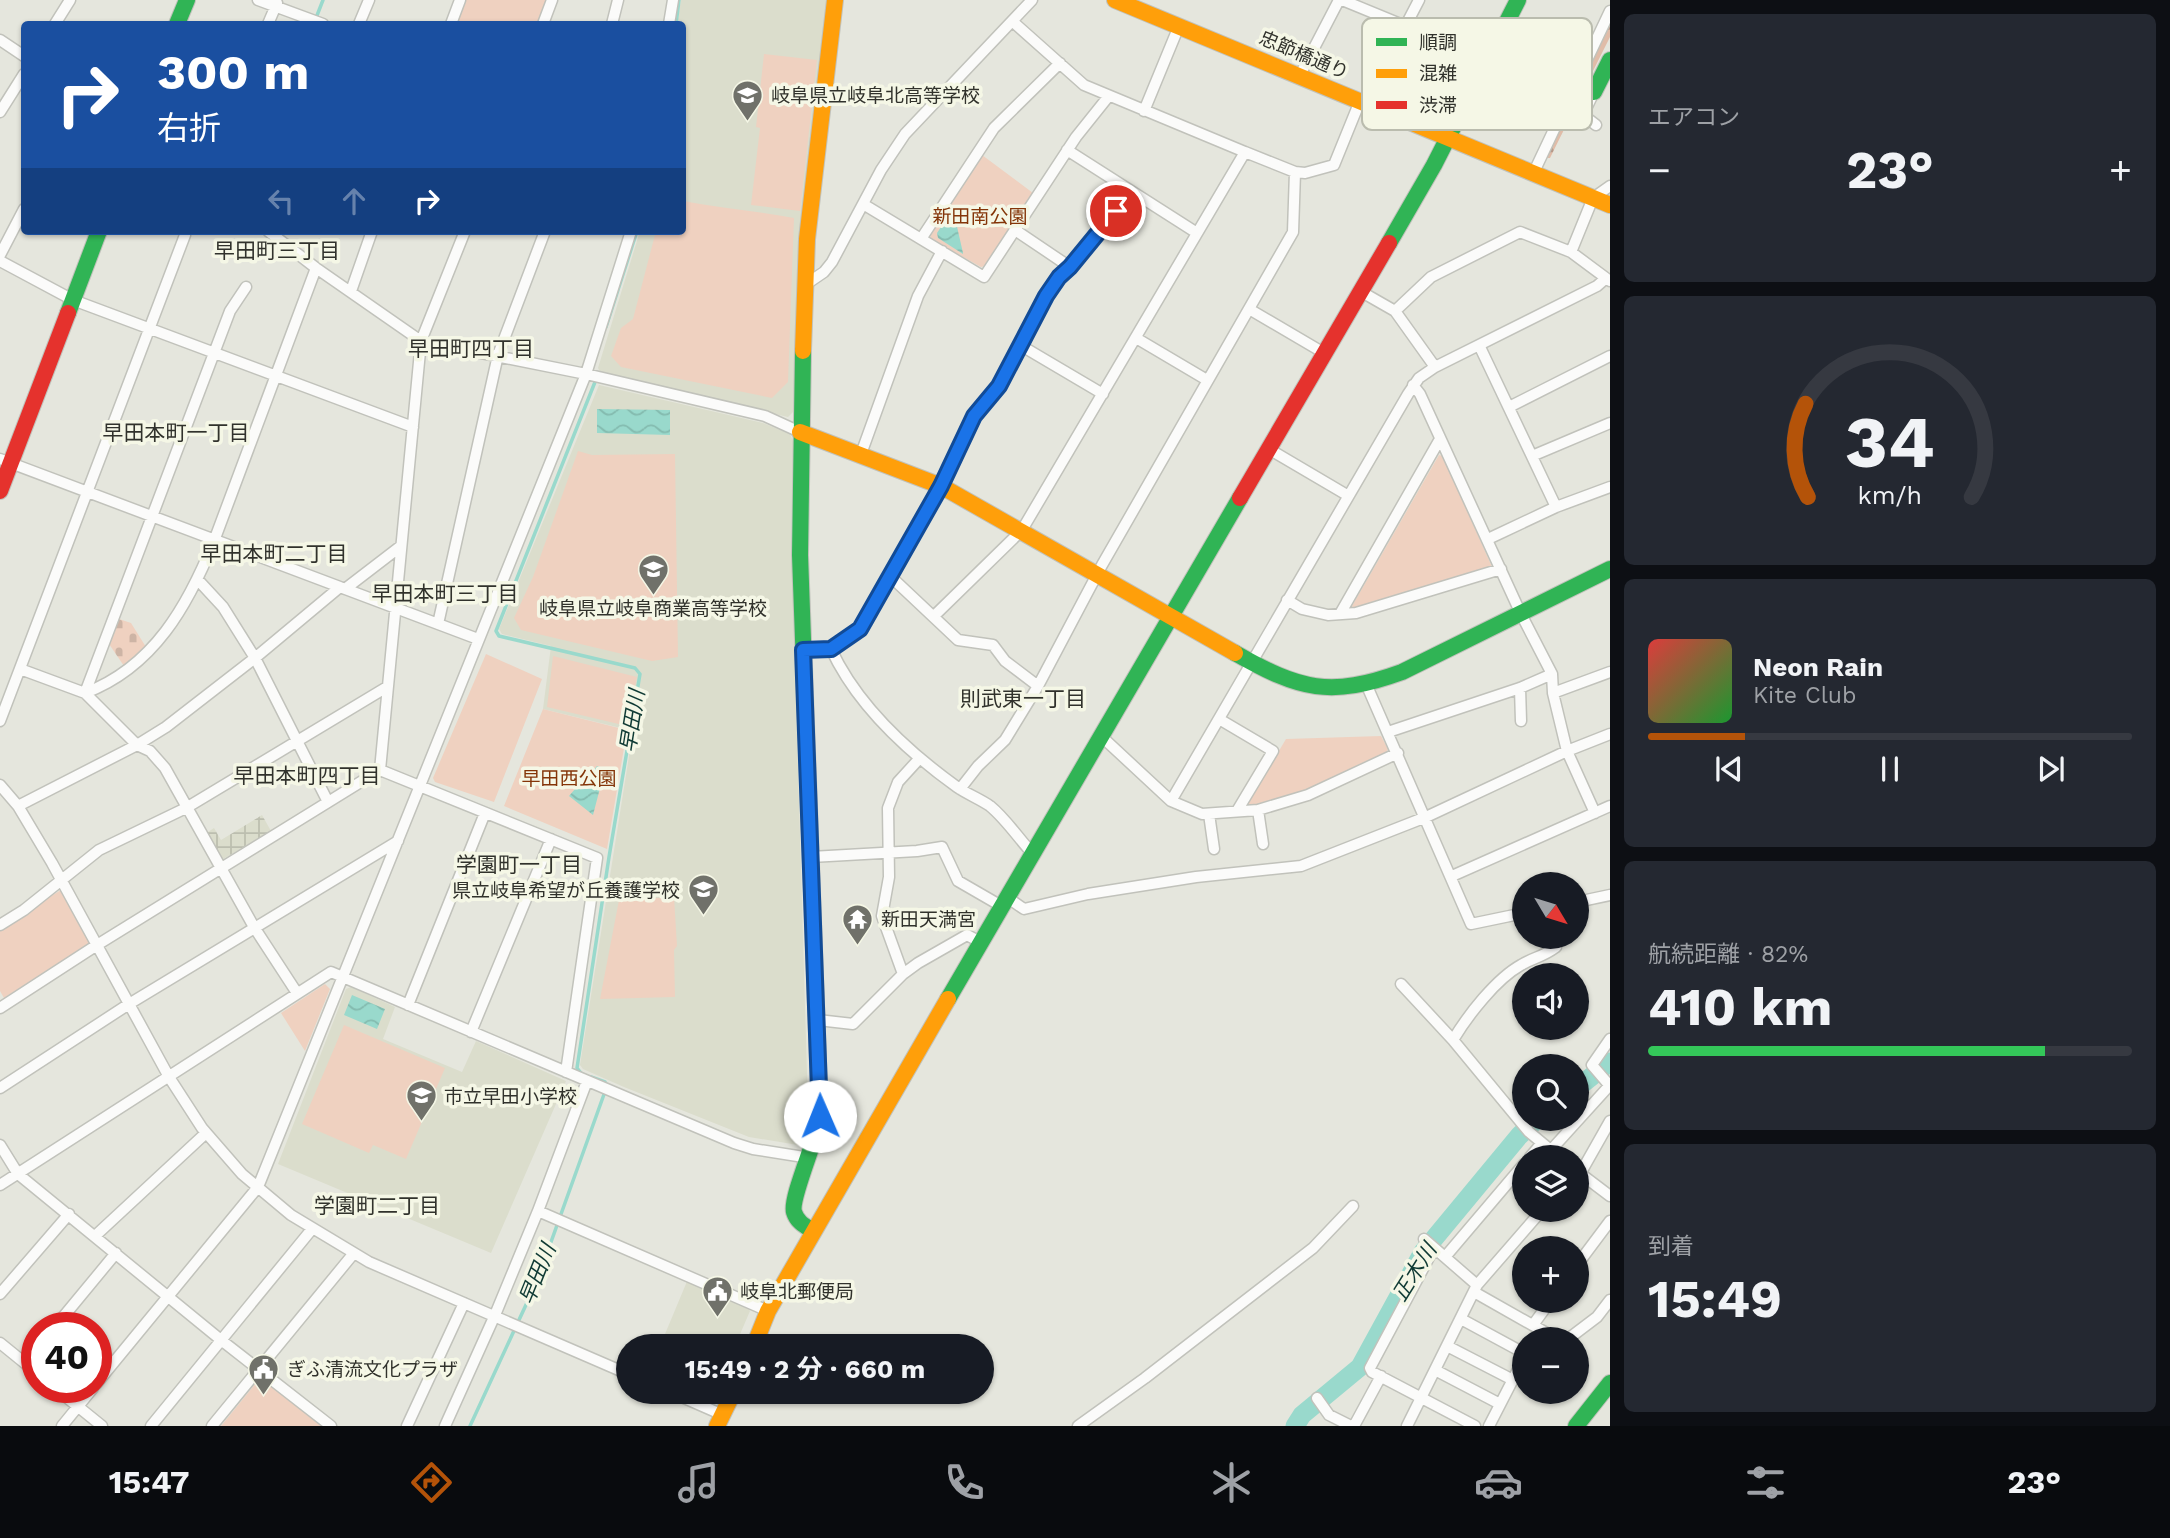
<!DOCTYPE html>
<html lang="ja">
<head>
<meta charset="utf-8">
<style>
  :root { --surface:#171b24; --page:#242831; --text:#f1f3f6; --muted:#9ea1a6; --line:#363941; --accent:#b45309 }
  body { margin:0; font-family:"Work Sans","Noto Sans JP",sans-serif; background:var(--page); color:var(--text); height:100vh; display:flex; flex-direction:column; font-size:26px; white-space:nowrap }
  * { box-sizing:border-box; margin:0 }
  p { font-size:23px; color:var(--muted) }
  .icon { flex:none; width:38px; height:38px; fill:none; stroke:currentColor; stroke-width:2; stroke-linecap:round; stroke-linejoin:round }
  .map { position:relative; flex:1; overflow:hidden }
  .sheet { display:flex; flex-direction:column; gap:14px; padding:14px; background:#0d0f14; width:560px }
  .sheet>* { flex:none }
  .top-card { position:absolute; left:21px; top:21px; width:665px; height:214px; border-radius:7px; box-shadow:0 2px 5px #0004; background:#1a4fa0; color:#fff; overflow:hidden }
  .needle { width:46px; rotate:128deg }
  .tools { position:absolute; left:1512px; top:872px; display:grid; gap:14px }
  .tools a { display:grid; place-items:center; width:77px; height:77px; border-radius:50%; background:var(--surface); box-shadow:0 2px 5px #0004; font-size:35px }
  .speed { position:absolute; left:21px; top:1312px; display:flex; gap:14px; font-size:35px; font-weight:700; text-align:center }
  .speed>* { display:grid; place-content:center; width:91px; height:91px; border-radius:50%; background:var(--surface); box-shadow:0 2px 5px #0004; line-height:1 }
  .speed .limit { border:10px solid #d22; background:#fff; color:#111 }
  .pin { position:absolute; display:grid; place-items:center; width:60px; height:60px; color:#fff; margin:-30px; border:4px solid #fff; border-radius:50%; box-shadow:0 2px 7px #0007 }
  .me { position:absolute; width:77px; margin:-38px; rotate:359deg; stroke-linejoin:round; filter:drop-shadow(0 0 5px #0008) }
  .turn { display:flex; align-items:center; gap:24px; height:147px; padding:0 21px; font-size:32px }
  .turn .icon { width:91px; height:91px; stroke-width:2.5 }
  .turn b { display:block; font-size:49px; line-height:60px }
  .lanes { display:flex; align-items:center; height:66px; padding:0 21px; background:#0003; justify-content:center; gap:35px; direction:ltr }
  .lanes .off { opacity:.35 }
  .big { font-size:52px; font-weight:700; line-height:1.1 }
  .sheet .tile { flex:1; display:flex; flex-direction:column; justify-content:center; gap:10px; min-width:0; padding:0 24px; border-radius:10px; background:var(--page) }
  .sheet .dial { align-items:center; gap:0 }
  .dial svg { height:182px; overflow:visible; fill:none; stroke:var(--line); stroke-width:7; stroke-linecap:round; text-anchor:middle }
  .dial text { fill:var(--text); stroke:none }
  .song { display:flex; align-items:center; gap:21px }
  .cover { width:84px; height:84px; border-radius:10px; background:linear-gradient(135deg,hsl(0 70% 55%),hsl(130 70% 35%)) }
  .played { height:7px; border-radius:4px; background:linear-gradient(90deg,var(--accent) 20%,var(--line) 20%) }
  .keys { display:flex; justify-content:space-around; direction:ltr }
  .heat { display:flex; justify-content:space-between; align-items:center; font-size:38px; direction:ltr }
  .charge { height:10px; border-radius:5px; background:linear-gradient(90deg,#34c759 82%,var(--line) 0) }
  .trip { position:absolute; left:616px; top:1334px; width:378px; height:70px; border-radius:35px; background:var(--surface); box-shadow:0 2px 5px #0004; font-weight:700; line-height:70px; text-align:center }
  .menu { display:flex; height:112px; justify-content:space-around; align-items:center; background:#090b0e; color:var(--muted) }
  .menu .icon { width:49px; height:49px }
  .menu .selected { color:var(--accent) }
  .menu b { font-size:32px; color:var(--text) }
  main { display:flex; flex:1; min-height:0 }
  .map>svg:first-child { display:block }
  .built { fill:#dbddcc }
  .industrial { fill:url(#industrial-grid) }
  .forest { fill:url(#forest-firs) }
  .cemetery { fill:url(#cemetery-stones) }
  .park { fill:#efd1c0 }
  .water { fill:url(#water-waves) }
  .lines { fill:none; stroke-linecap:round; stroke-linejoin:round }
  .stream { stroke:#99d9cc; stroke-width:3.5 }
  .river { stroke:#99d9cc; stroke-width:19 }
  .street-casing { stroke:#c1c2bb; stroke-width:13 }
  .fast-casing { stroke:#c1c2bb; stroke-width:18 }
  .slow-casing { stroke:#c1c2bb; stroke-width:18 }
  .jam-casing { stroke:#c1c2bb; stroke-width:18 }
  .street { stroke:#fbfbfa; stroke-width:10 }
  .fast { stroke:#30b455; stroke-width:16 }
  .slow { stroke:#ff9f0a; stroke-width:16 }
  .jam { stroke:#e5322d; stroke-width:16 }
  .route-casing { stroke:#114b97; stroke-width:18 }
  .route { stroke:#1a73e8; stroke-width:12 }
  .labels { text-anchor:middle; dominant-baseline:central; stroke-width:7; stroke-linejoin:round; paint-order:stroke }
  .street-label { font-size:19px; fill:#31322c; stroke:#f5f7e6 }
  .poi-label { font-size:19px; fill:#31322c; stroke:#f5f7e6; text-anchor:start }
  .park-label { font-size:19px; fill:#843508; stroke:#f5f7e6 }
  .neighbourhood-label { font-size:21px; fill:#31322c; stroke:#f5f7e6 }
  .water-label { font-size:21px; font-style:italic; fill:#0f3a34; stroke:#f5f7e6 }
  .key { fill:#f5f7e6; stroke:#babcae; stroke-width:2 }
  .key-label { font-size:19px; fill:#31322c }
</style>
</head>
<body>
<main>
<div class="map">
<svg width="1610" height="1426" viewBox="0 0 1610 1426">
  <defs>
    <pattern id="industrial-grid" width="8" height="8" patternUnits="userSpaceOnUse" patternTransform="scale(1.75)"><rect width="8" height="8" fill="#dbddcc"/><path d="M0 4h8M4 0v8" fill="none" stroke="#bcbeaf"/></pattern>
    <pattern id="forest-firs" width="22" height="20" patternUnits="userSpaceOnUse" patternTransform="scale(1.75)"><rect width="22" height="20" fill="#e0bca8"/><path d="M5 1l3.5 6h-7zM16 11l3.5 6h-7z" fill="#b69989"/></pattern>
    <pattern id="cemetery-stones" width="16" height="16" patternUnits="userSpaceOnUse" patternTransform="scale(1.75)"><rect width="16" height="16" fill="#efd1c0"/><path d="M2 7V4a2 2 0 0 1 4 0v3zM10 15v-3a2 2 0 0 1 4 0v3z" fill="#cdb4a5"/></pattern>
    <pattern id="water-waves" width="16" height="10" patternUnits="userSpaceOnUse" patternTransform="scale(1.75)"><rect width="16" height="10" fill="#99d9cc"/><path d="M0 5q4-4 8 0t8 0" fill="none" stroke="#84bbaf"/></pattern>
  </defs>
  <rect width="100%" height="100%" fill="#e5e6dd"/>
  <path class="built" d="M681 0H828L801 219 793 412 788 417 601 373 598 368 640 231H682V24H677Z
    M599 385 763 423 790 434 793 441 791 533 808 1107 803 1144 798 1145 749 1137 624 1087 583 1069 580 1065 633 731 543 709 551 646 502 634 499 629Z
    M351 987 395 1007 383 1039 462 1072 476 1041 566 1081 491 1253 278 1164 346 989Z
    M688 1279 746 1305 750 1311 735 1346H660Z"/>
  <path class="industrial" d="M262 815 271 831 218 862 202 836 214 828 221 840Z"/>
  <path class="forest" d="M1610 25V37L1589 79 1584 77Z
    M1576 93 1581 95 1550 158H1544Z"/>
  <path class="cemetery" d="M119 619 131 623 146 647 124 666 109 644Z"/>
  <path class="park" d="M465 0H547L538 24H456Z
    M764 54 817 60 800 211 751 205 760 128 756 127Z
    M982 155 1033 193 986 266 981 267 931 239 930 234Z
    M683 201C720 208 757 211 794 218L788 382 772 398 621 367 611 356 621 328 633 319 656 231H682Z
    M578 451 592 455 675 454 678 657 652 661 521 630 514 618 533 577Z
    M1439 455 1443 456 1492 567 1353 609 1352 606Z
    M486 654 542 679 494 802 435 782 433 778Z
    M553 656 637 677 627 726 547 707Z
    M543 709 627 730 607 849 504 806Z
    M1381 736 1388 749 1385 754 1303 791 1250 806 1248 803 1286 739Z
    M61 890 91 943 4 998 0 991V927Z
    M674 897 677 946 674 950 675 997 600 999 619 900Z
    M325 984 330 989 305 1051 281 1013Z
    M344 1025 445 1068 406 1159 373 1145 369 1153 302 1124Z
    M260 1378 322 1426H221Z"/>
  <path class="water" d="M953 209 963 253V254L938 238 937 233Z
    M597 409 670 410V435L597 433Z
    M597 766 605 769 593 815 569 796 575 789 576 781 581 779 585 780Z
    M352 995 385 1009 377 1029 344 1015Z"/>
  <g class="lines">
    <path class="stream" d="M316 18 323 0
      M676 24 679 0
      M606 327 637 231
      M581 1073 577 1068 609 857 640 674 635 668 499 636 496 631 595 382 594 378
      M470 1426 537 1281 607 1086 605 1082 591 1077"/>
    <path class="river" d="M1577 1088 1610 1062
      M1295 1426 1302 1415 1360 1367 1423 1252 1519 1136 1538 1118"/>
    <defs>
      <path id="street" d="M258 0 323 24
        M1342 0 1488 60
        M1012 21 1084 85 1245 152
        M55 24 70 0
        M268 24 277 3
        M359 24 369 0
        M451 24 460 0
        M543 24 552 0
        M612 24 618 0
        M669 24 673 0
        M1406 25 1419 0
        M0 40 24 56
        M1497 43 1594 92 1583 115 1596 125
        M1300 75 1339 0
        M1144 111 1179 26
        M0 112 24 74
        M1067 150 1197 233
        M1533 174 1610 11
        M863 204 984 277 1076 137 1108 97
        M1015 230 1070 267
        M268 231 316 268 421 341 586 374 765 416 800 432
        M921 239 994 128 1060 63
        M1571 252 1593 198 1610 186
        M0 255 24 209
        M0 261 73 300 413 427
        M805 285 824 272 832 262 881 170 905 134 1032 0
        M351 291 372 231
        M1360 291 1395 311 1435 367
        M1249 309 1324 353
        M1395 311 1431 277 1520 232 1571 252 1610 281
        M1136 338 1207 380
        M1020 345 1103 394
        M1479 345 1556 507
        M1413 385 1420 394 1521 614 1552 674 1553 693 1567 751 1595 813
        M1509 407 1610 356
        M1269 449 1347 495
        M861 454 918 296 942 251
        M1532 456 1610 423
        M0 459 478 639
        M1488 539 1556 507 1610 487
        M889 575 958 640 993 645 1005 661 1038 686
        M198 580 223 607 255 658 328 802
        M345 589 401 546
        M1287 600 1302 609 1328 615 1356 613 1501 569
        M1340 614 1440 439
        M934 616 1022 530 1245 152 1295 172 1305 173 1334 165 1360 101
        M438 624 498 355 545 231
        M831 649C857 705 907 751 957 787 967 794 980 799 990 806 1006 819 1019 839 1033 854
        M803 650 831 649 860 629 941 486 974 416 999 386 1046 296 1059 277 1070 267 1131 192
        M20 669 85 693 137 745 150 751 165 768 254 927 297 993
        M1367 686 1471 924 1524 913
        M1520 688 1521 721
        M85 693C154 667 188 605 214 541L316 268
        M85 693 230 311 246 287
        M1553 693 1610 672
        M1219 719 1273 751 1237 811
        M0 721 185 235
        M1388 732 1520 688 1552 674
        M1101 736 1171 801 1202 814 1258 810 1308 795 1398 753
        M380 770 421 341 465 231
        M380 770 597 858 566 1072
        M0 785 18 806 52 863 169 1077 202 1128 242 1174 291 1215 369 1262 628 1374
        M960 789 978 766 1005 740 1038 686 1102 565 1293 232 1295 172
        M1171 801 1408 394 1419 378 1435 367 1597 286 1605 279
        M18 806 137 745 166 727 255 658 340 587
        M1258 810 1263 844
        M1209 814 1214 849
        M811 857 917 851 942 847 958 881 1003 907
        M1452 876 1610 806
        M1008 898 1024 909 1088 894 1196 877 1301 866 1426 817 1567 751 1610 734
        M1577 902 1610 895
        M0 925 24 910 99 850 186 808 387 687
        M903 974 882 916 889 877 888 808 898 782 919 759
        M1401 984 1453 1040 1529 1132 1559 1157
        M408 1005 485 813
        M0 1008 97 945 380 770
        M818 1020 853 1024 903 974 918 963 967 935 982 943
        M471 1032 551 839
        M1610 1039 1592 1065 1610 1086
        M1453 1040C1468 1015 1496 979 1521 965 1534 957 1541 958 1556 947L1552 936
        M0 1088 129 1004 398 841
        M0 1145 18 1174 221 1340 331 1426
        M1551 1150 1609 1086
        M1530 1157 1542 1143
        M1577 1171 1610 1196
        M1580 1174 1610 1121
        M0 1185 331 972 734 1143 753 1149 810 1158
        M538 1211 587 1081
        M95 1236 206 1133
        M1424 1239 1477 1285
        M1434 1248 1370 1368 1372 1372 1475 1426
        M1445 1257 1524 1164
        M1577 1265 1610 1221
        M1474 1292 1557 1339
        M0 1294 69 1214
        M1461 1319 1524 1353
        M1533 1325 1551 1300
        M54 1328 116 1253
        M1568 1339 1597 1317 1610 1300
        M0 1343 37 1373
        M1447 1346 1513 1380
        M26 1364 37 1350
        M1435 1370 1500 1404
        M96 1384 258 1187 586 374 631 231
        M55 1388 102 1426
        M668 1391 723 1415
        M1317 1398 1329 1415 1351 1426
        M62 1426 93 1388
        M151 1426 312 1229
        M212 1426 354 1253
        M407 1426 464 1303
        M445 1426 495 1315 538 1211 768 1311
        M1078 1426 1145 1378 1313 1248 1353 1206
        M1354 1426 1381 1376
        M1407 1426 1477 1285 1543 1209
        M1489 1426 1524 1358"/>
      <path id="fast" d="M177 24 187 0
        M1594 92 1610 60
        M1389 243 1434 165 1518 0
        M68 313 99 231
        M803 351 800 555 820 1117C817 1139 790 1198 794 1212 797 1222 805 1226 813 1231
        M1235 653C1300 690 1330 698 1402 672L1610 569
        M948 999 1240 498
        M1576 1426 1610 1383"/>
      <path id="slow" d="M1115 0 1610 205
        M803 351 807 239 835 0
        M800 432 941 486 1235 653
        M754 1346 768 1311 948 999
        M717 1426 734 1391"/>
      <path id="jam" d="M0 491 68 313
        M1240 498 1389 243"/>
    </defs>
    <use href="#street" class="street-casing"/>
    <use href="#fast" class="fast-casing"/>
    <use href="#slow" class="slow-casing"/>
    <use href="#jam" class="jam-casing"/>
    <use href="#street" class="street"/>
    <use href="#fast" class="fast"/>
    <use href="#slow" class="slow"/>
    <use href="#jam" class="jam"/>
  </g>
  <g class="lines">
    <defs>
      <path id="route" d="M820 1116 803 650 831 649 860 629 941 486 974 416 999 386 1046 296 1059 277 1070 267 1116 211"/>
    </defs>
    <use href="#route" class="route-casing"/>
    <use href="#route" class="route"/>
  </g>
  <defs>
    <symbol id="school-pin" viewBox="-11 -11 22 30"><path d="M0 17L-7.5 6A9.5 9.5 0 1 1 7.5 6Z" fill="#70716a" stroke="#f5f7e6"/><path d="M0-5L7-2L0 1L-7-2ZM-4 1L0 2.5L4 1V4Q0 6-4 4Z" fill="#fff"/></symbol>
    <symbol id="temple-pin" viewBox="-11 -11 22 30"><path d="M0 17L-7.5 6A9.5 9.5 0 1 1 7.5 6Z" fill="#70716a" stroke="#f5f7e6"/><path d="M0-6L5-2H3V0L6.5 2.5H4V6H1.5V3h-3V6H-4V2.5H-6.5L-3 0V-2H-5Z" fill="#fff"/></symbol>
    <symbol id="civic-pin" viewBox="-11 -11 22 30"><path d="M0 17L-7.5 6A9.5 9.5 0 1 1 7.5 6Z" fill="#70716a" stroke="#f5f7e6"/><path d="M-.6-6.5H3V-4.5H.6V-3L4-1V1h2V6H-6V1h2V-1L-.6-3ZM-1.2 2.5V6h2.4V2.5Z" fill="#fff"/></symbol>
  </defs>
  <g fill-rule="evenodd">
    <use href="#school-pin" x="730" y="78" width="35" height="47"/>
    <use href="#school-pin" x="636" y="552" width="35" height="47"/>
    <use href="#school-pin" x="686" y="872" width="35" height="47"/>
    <use href="#temple-pin" x="840" y="902" width="35" height="47"/>
    <use href="#school-pin" x="404" y="1078" width="35" height="47"/>
    <use href="#civic-pin" x="700" y="1274" width="35" height="47"/>
    <use href="#civic-pin" x="246" y="1352" width="35" height="47"/>
  </g>
  <g class="labels">
    <g class="street-label">
      <text transform="translate(1304 55) rotate(23)">忠節橋通り</text>
    </g>
    <g class="poi-label">
      <text x="771" y="95">岐阜県立岐阜北高等学校</text>
      <text x="653" y="608" text-anchor="middle">岐阜県立岐阜商業高等学校</text>
      <text x="680" y="890" text-anchor="end">県立岐阜希望が丘養護学校</text>
      <text x="881" y="919">新田天満宮</text>
      <text x="444" y="1096">市立早田小学校</text>
      <text x="740" y="1291">岐阜北郵便局</text>
      <text x="287" y="1369">ぎふ清流文化プラザ</text>
    </g>
    <g class="park-label">
      <text x="980" y="216">新田南公園</text>
      <text x="569" y="778">早田西公園</text>
    </g>
    <g class="neighbourhood-label">
      <text x="277" y="250">早田町三丁目</text>
      <text x="471" y="348">早田町四丁目</text>
      <text x="176" y="432">早田本町一丁目</text>
      <text x="274" y="553">早田本町二丁目</text>
      <text x="445" y="593">早田本町三丁目</text>
      <text x="1023" y="698">則武東一丁目</text>
      <text x="307" y="775">早田本町四丁目</text>
      <text x="519" y="864">学園町一丁目</text>
      <text x="377" y="1205">学園町二丁目</text>
    </g>
    <g class="water-label">
      <text transform="translate(632 721) rotate(-81)">早田川</text>
      <text transform="translate(1414 1272) rotate(-58)">正木川</text>
      <text transform="translate(537 1274) rotate(-68)">早田川</text>
    </g>
  </g>
  <rect x="1362" y="18" width="230" height="112" rx="10" class="key"/>
  <rect x="1376" y="38" width="31" height="8" fill="#30b455"/>
  <rect x="1376" y="69" width="31" height="9" fill="#ff9f0a"/>
  <rect x="1376" y="101" width="31" height="8" fill="#e5322d"/>
  <g class="key-label">
    <text x="1419" y="49">順調</text>
    <text x="1419" y="80">混雑</text>
    <text x="1419" y="112">渋滞</text>
  </g>
</svg>
<div class="tools">
<a><svg class="needle" viewBox="-14 -14 28 28"><path d="M0-13l5 13h-10z" fill="#e53935"/><path d="M0 13l5-13h-10z" fill="#9ea1a6"/></svg></a>
<a><svg class="icon" aria-label="sound" viewBox="0 0 24 24"><path d="M4 9h4l5-4v14l-5-4H4zM17 9q2 3 0 6"/></svg></a>
<a><svg class="icon" aria-label="search" viewBox="0 0 24 24"><circle cx="10" cy="10" r="6"/><path d="M15 15l6 6"/></svg></a>
<a><svg class="icon" aria-label="layers" viewBox="0 0 24 24"><path d="M12 4l9 5-9 5-9-5zM3 14l9 5 9-5"/></svg></a>
<a>+</a>
<a>−</a>
</div>
<div class="speed"><div class="limit">40</div></div>
<div class="pin" style="left:1116px;top:211px;background:#d93025"><svg class="icon" aria-label="arrive" viewBox="0 0 24 24"><path d="M6 21V4h12l-3 4 3 4H6"/></svg></div>
<svg class="me" style="left:820px;top:1116px" viewBox="-20 -20 40 40"><circle r="19" fill="#fff"/><path d="M0-13L10 11 0 6-10 11z" fill="#1a73e8"/></svg>
<div class="trip">15:49 · 2 分 · 660 m</div>
<div class="top-card">
<div class="turn"><svg class="icon" aria-label="right" viewBox="0 0 24 24"><path d="M7 20v-9h11M14 6l5 5-5 5"/></svg><div><b>300 m</b>右折</div></div>
<div class="lanes"><svg class="icon off" aria-label="left" viewBox="0 0 24 24"><path d="M17 20v-9H6M10 6l-5 5 5 5"/></svg><svg class="icon off" aria-label="ahead" viewBox="0 0 24 24"><path d="M12 20V5M6 11l6-6 6 6"/></svg><svg class="icon" aria-label="right" viewBox="0 0 24 24"><path d="M7 20v-9h11M14 6l5 5-5 5"/></svg></div>
</div>
</div>
<section class="sheet">
<div class="tile"><p>エアコン</p>
<div class="heat"><a>−</a><b class="big">23°</b><a>+</a></div>
</div>
<div class="tile dial"><svg viewBox="0 0 100 80">
<path d="M14 69A42 42 0 1 1 86 69"/>
<path d="M14 69A42 42 0 0 1 13 28" stroke="#b45309"/>
<text x="50" y="56" font-size="32" font-weight="700">34</text>
<text x="50" y="72" font-size="11">km/h</text>
</svg></div>
<div class="tile">
<div class="song"><i class="cover"></i><div><b>Neon Rain</b><p>Kite Club</p></div></div>
<div class="played"></div>
<div class="keys"><svg class="icon" aria-label="previous" viewBox="0 0 24 24"><path d="M18 5L8 12l10 7zM5 5v14"/></svg><svg class="icon" aria-label="pause" viewBox="0 0 24 24"><path d="M8 5v14M16 5v14"/></svg><svg class="icon" aria-label="next" viewBox="0 0 24 24"><path d="M6 5l10 7-10 7zM19 5v14"/></svg></div>
</div>
<div class="tile"><p>航続距離 · 82%</p><b class="big">410 km</b><div class="charge"></div></div>
<div class="tile"><p>到着</p><b class="big">15:49</b></div>
</section>
</main>
<nav class="menu">
<b>15:47</b>
<svg class="icon selected" aria-label="directions" viewBox="0 0 24 24"><path d="M12 3l9 9-9 9-9-9zM9 14v-3h6M13 9l2 2-2 2"/></svg>
<svg class="icon" aria-label="music" viewBox="0 0 24 24"><path d="M9 18V5l10-2v13"/><circle cx="6" cy="18" r="3"/><circle cx="16" cy="16" r="3"/></svg>
<svg class="icon" aria-label="phone" viewBox="0 0 24 24"><path d="M5 4h4l2 5-3 2q2 4 5 5l2-3 5 2v4C11 20 4 13 5 4z"/></svg>
<svg class="icon" aria-label="climate" viewBox="0 0 24 24"><path d="M12 3v18M4 7l16 10M4 17L20 7"/></svg>
<svg class="icon" aria-label="car" viewBox="0 0 24 24"><path d="M5 17H2v-5l4-1 3-4h7l3 4 3 1v5h-3M9 17h6M6 11h13"/><circle cx="7" cy="17" r="2"/><circle cx="17" cy="17" r="2"/></svg>
<svg class="icon" aria-label="filters" viewBox="0 0 24 24"><path d="M4 7h16M4 17h16"/><circle cx="9" cy="7" r="2"/><circle cx="15" cy="17" r="2"/></svg>
<b>23°</b>
</nav>
</body>
</html>
